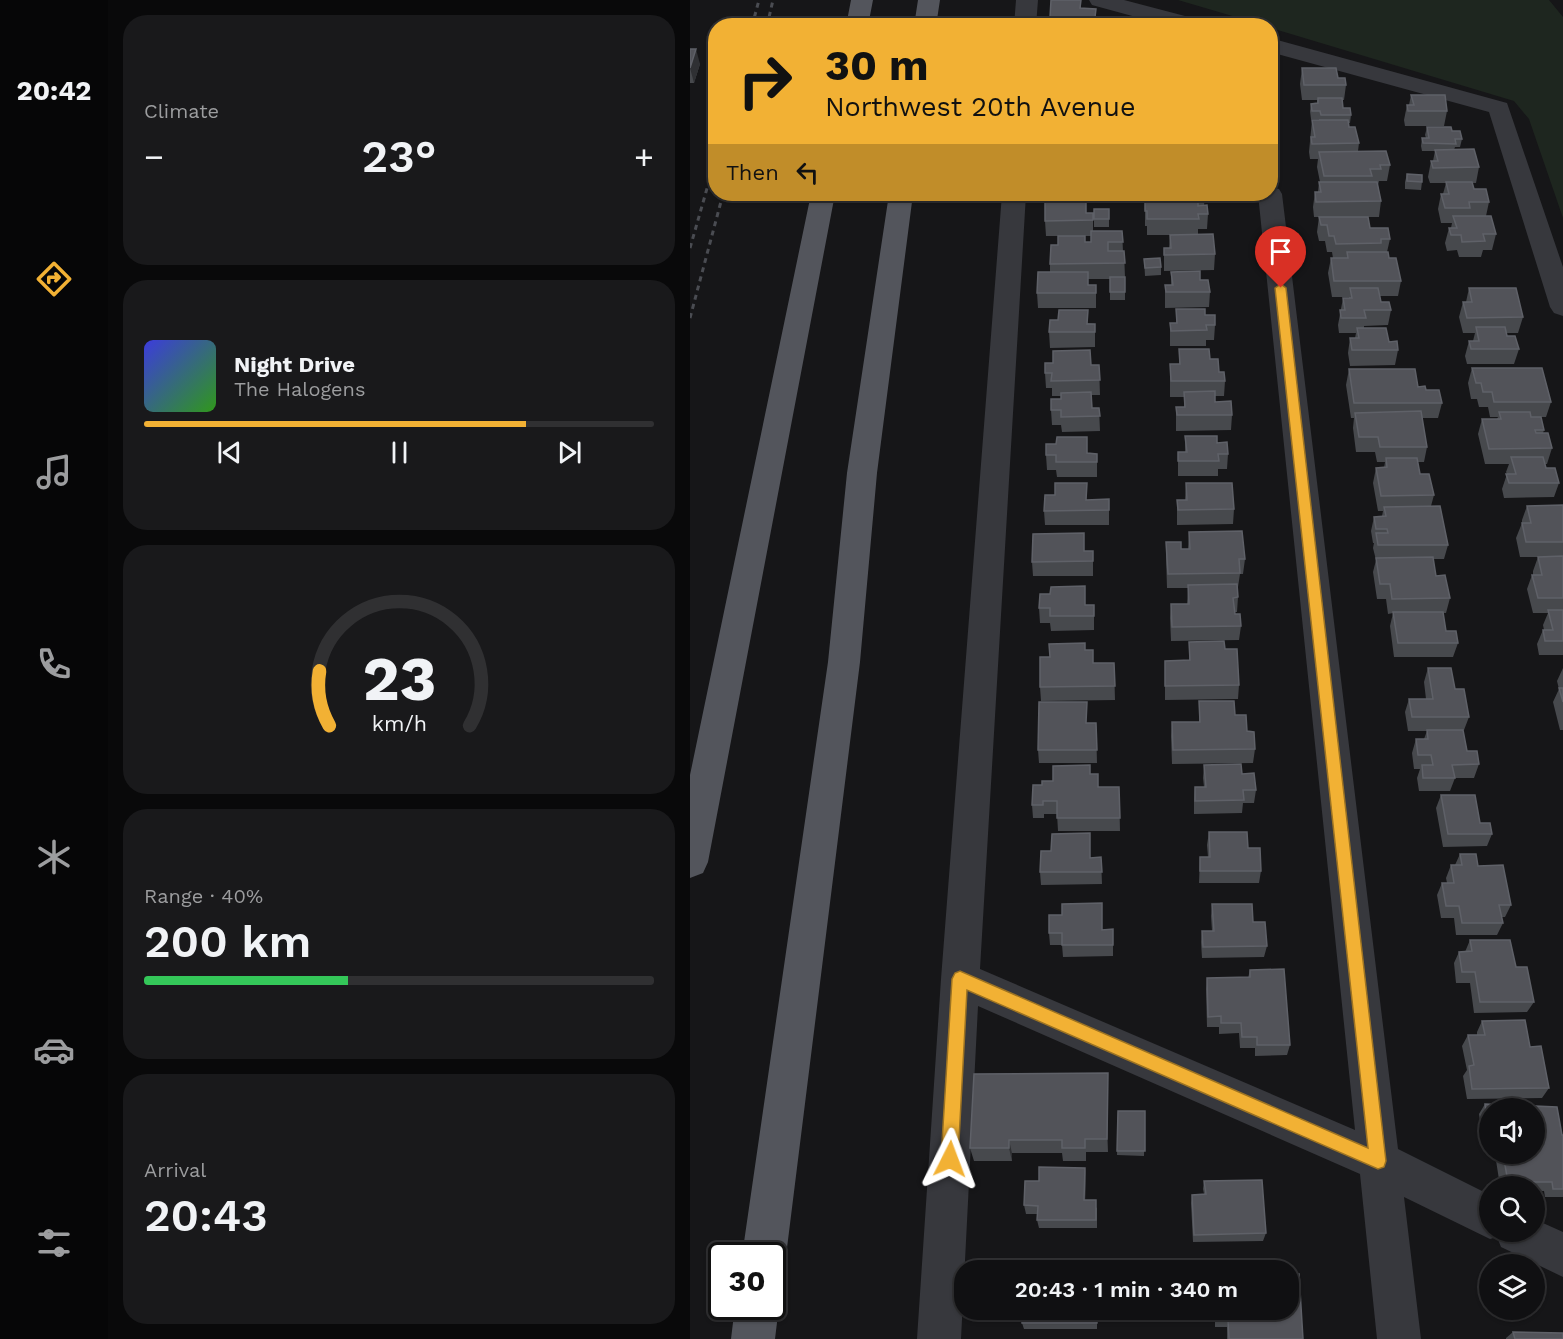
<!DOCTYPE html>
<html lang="en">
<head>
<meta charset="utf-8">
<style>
  :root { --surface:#101012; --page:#19191b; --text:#f1f3f6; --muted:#9c9d9f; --line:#303032; --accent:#f2b134 }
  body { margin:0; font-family:"Work Sans",sans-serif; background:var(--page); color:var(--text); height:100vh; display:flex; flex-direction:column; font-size:22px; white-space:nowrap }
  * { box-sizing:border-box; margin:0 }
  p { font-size:20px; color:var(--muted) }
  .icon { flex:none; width:33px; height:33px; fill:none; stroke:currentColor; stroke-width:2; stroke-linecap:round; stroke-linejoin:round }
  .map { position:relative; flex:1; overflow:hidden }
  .drawer { display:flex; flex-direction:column; gap:15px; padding:15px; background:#09090a; width:582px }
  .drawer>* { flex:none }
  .hud { position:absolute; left:18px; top:18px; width:570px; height:183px; border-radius:24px; box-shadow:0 2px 4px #0004,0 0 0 2px var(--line); background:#f2b134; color:#111; overflow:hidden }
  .fabs { position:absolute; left:789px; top:1098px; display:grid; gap:12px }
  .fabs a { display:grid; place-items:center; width:66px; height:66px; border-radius:50%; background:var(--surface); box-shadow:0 2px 4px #0004,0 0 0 2px var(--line); font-size:30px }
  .speed { position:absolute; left:18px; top:1242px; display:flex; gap:12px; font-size:30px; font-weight:700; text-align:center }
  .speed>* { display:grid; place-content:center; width:78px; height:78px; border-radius:50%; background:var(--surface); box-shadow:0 2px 4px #0004,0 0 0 2px var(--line); line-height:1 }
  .speed .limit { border:3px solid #111; border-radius:9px; background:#fff; color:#111 }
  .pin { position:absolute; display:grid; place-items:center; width:51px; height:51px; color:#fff; margin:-62px -26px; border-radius:50% 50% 50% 0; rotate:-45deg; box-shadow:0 0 6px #0007 }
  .pin .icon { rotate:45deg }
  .me { position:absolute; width:66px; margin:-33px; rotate:3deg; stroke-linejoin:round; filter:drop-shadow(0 0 4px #0008) }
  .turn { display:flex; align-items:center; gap:21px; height:126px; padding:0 18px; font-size:27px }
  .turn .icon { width:78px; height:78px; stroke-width:2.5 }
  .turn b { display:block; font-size:42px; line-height:51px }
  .then { display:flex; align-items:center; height:57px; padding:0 18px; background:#0003; gap:12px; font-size:22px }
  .big { font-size:45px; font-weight:600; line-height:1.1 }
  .drawer .widget { flex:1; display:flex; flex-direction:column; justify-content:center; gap:9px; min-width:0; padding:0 21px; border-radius:24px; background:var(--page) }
  .drawer .dial { align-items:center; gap:0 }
  .dial svg { height:156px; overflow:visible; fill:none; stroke:var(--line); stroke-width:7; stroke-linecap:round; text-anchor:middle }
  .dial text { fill:var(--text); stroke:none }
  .song { display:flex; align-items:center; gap:18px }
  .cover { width:72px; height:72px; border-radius:9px; background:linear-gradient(135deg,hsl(240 70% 55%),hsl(110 70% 35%)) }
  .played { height:6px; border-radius:3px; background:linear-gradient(90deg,var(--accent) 75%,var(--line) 75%) }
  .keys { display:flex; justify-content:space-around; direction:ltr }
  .heat { display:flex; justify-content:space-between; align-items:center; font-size:33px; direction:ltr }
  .charge { height:9px; border-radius:4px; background:linear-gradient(90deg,#34c759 40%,var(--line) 0) }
  .trip { position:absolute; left:264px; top:1260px; width:345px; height:60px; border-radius:24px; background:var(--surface); box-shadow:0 2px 4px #0004,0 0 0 2px var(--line); font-weight:600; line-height:60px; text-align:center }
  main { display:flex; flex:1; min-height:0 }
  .tabs { display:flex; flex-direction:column; width:108px; justify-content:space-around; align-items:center; background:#060607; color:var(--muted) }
  .tabs .icon { width:42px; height:42px }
  .tabs .active { color:var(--accent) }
  .tabs b { font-size:27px; color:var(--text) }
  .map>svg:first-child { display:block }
  .green { fill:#1e261f }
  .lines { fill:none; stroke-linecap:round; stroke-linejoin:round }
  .minor { fill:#37383d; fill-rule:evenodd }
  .major { fill:#53555c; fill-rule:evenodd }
  .rail { stroke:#4a4c52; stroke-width:3; stroke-dasharray:5 4.5; stroke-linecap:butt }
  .wall { fill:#47494d }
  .shaded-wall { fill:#2f3033 }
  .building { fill:#525359; stroke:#5f6168; stroke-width:1.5 }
  .route { fill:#f2b134; stroke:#9d7322; stroke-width:1.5 }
</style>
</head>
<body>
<main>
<nav class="tabs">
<b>20:42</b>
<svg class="icon active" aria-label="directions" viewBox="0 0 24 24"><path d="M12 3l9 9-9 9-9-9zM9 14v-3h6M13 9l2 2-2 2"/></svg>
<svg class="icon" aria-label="music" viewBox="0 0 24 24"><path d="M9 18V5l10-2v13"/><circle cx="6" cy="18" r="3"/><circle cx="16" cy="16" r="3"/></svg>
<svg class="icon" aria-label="phone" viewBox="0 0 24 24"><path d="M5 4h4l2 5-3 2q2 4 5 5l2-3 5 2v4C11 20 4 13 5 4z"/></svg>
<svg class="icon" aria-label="climate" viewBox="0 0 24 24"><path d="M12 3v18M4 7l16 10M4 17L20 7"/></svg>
<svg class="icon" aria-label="car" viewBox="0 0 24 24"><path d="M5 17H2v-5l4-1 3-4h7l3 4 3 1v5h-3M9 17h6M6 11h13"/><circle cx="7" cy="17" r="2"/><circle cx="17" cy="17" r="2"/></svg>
<svg class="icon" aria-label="filters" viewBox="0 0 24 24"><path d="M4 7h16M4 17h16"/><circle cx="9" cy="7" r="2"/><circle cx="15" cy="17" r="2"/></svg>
</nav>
<section class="drawer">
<div class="widget"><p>Climate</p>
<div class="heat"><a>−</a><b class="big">23°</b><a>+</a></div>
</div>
<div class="widget">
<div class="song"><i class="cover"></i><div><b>Night Drive</b><p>The Halogens</p></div></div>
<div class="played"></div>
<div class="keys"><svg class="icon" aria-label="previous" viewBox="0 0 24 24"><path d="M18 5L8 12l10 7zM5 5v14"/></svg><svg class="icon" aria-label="pause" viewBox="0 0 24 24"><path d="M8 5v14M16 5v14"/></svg><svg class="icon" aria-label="next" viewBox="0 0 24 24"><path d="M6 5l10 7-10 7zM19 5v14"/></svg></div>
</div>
<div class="widget dial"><svg viewBox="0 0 100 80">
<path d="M14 69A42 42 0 1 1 86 69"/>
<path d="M14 69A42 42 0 0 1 9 41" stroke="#f2b134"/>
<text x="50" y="56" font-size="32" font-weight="700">23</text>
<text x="50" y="72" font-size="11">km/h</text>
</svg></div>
<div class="widget"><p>Range · 40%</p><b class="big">200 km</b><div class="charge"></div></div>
<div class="widget"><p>Arrival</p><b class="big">20:43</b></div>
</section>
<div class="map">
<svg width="873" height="1339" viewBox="0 0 873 1339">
  <rect width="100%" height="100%" fill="#161618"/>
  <path class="green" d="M488 0H859L873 17V218L839 119 824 101 581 28 580 26 573 25Z"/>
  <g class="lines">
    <path class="minor" d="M326 0H348L346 26H324Z
      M399 0H434L514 21 517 26H479L402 5Z
      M580 38 817 103 873 267V316L864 313 860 307 799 112 580 52Z
      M580 187 589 189 592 194 708 1149 800 1195V1232H844V1219L873 1232V1277L811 1247 807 1237 800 1239 714 1197 731 1339H687L670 1174 288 1006 271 1339H227L251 979 312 194H336L290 969 665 1130 568 194H580Z"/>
    <path class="major" d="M161 0H183L178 26H156Z
      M228 0H250L246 26H224Z
      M121 194H145L18 862 13 873 0 878V775Z
      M199 194H223L187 473 170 662 96 1256 89 1271 82 1274V1256H52L138 662 157 473Z
      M82 1290 89 1306 85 1339H41L45 1306H82Z"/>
    <path class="rail" d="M62 26 69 0
      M77 26 83 0
      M0 248 26 157
      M0 318 33 194"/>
  </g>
  <path class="wall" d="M391 0V8L406 9V26H360V17Z
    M0 49 10 64 4 83H0Z
    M612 68 648 78 656 85 654 100H652L653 108 661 115 660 123H658L659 127 669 143 668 151 700 165 697 181H689L688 185 691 201 689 217H678L680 228 700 239 697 252 699 258 711 281 708 296H690L691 302 701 310 698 325 674 326V328L699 342 708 350 705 365 660 366 658 353 660 338H665L666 333H649L648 325 653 298H659V297H642L638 273 641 258H643L642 252H637L635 241H629L627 232 629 217H624L623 207 625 192H628L629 182H630L627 167 628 159H620L619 152 622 120H629V119H621L620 111 621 104 627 103V100H612L610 84Z
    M721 95 757 111 754 126H715L714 120 717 105H719Z
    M737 127 762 131 772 139 770 147H765L764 150 789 167 786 183H782L784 189 799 202 796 216 806 234 802 250H793L791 257H769L767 250 757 251 755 243 759 228H761L762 223H751L748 209 751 194H753L756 183H740L738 177 741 161H743L745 151H732L731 146 732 138H736L735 135Z
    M717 174 732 182 731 190 715 189V182Z
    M360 194H419L418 202H390L396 213H403V231H432L433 251H434L435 277V300H420V279H398V285H406V308H348L347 293 360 272V264L368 245 401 242V236H356L355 221 360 201Z
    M470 194H515L514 206 518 214 517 229H508V234L525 254 524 270 474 271V248H479L480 235H491H457V226H455V201H469Z
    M404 209H419V227H404Z
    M454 259 471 267V275L455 276Z
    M481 272 510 280 520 292 519 307 475 308V285H481Z
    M779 288 833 317 828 333H816L817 336 829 349 824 364H777L775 356 779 341H783L785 333H773L769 317 773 302H776Z
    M486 309 515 315 525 325 524 340H516V346H480V323H486Z
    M368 320 405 324V347L360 348 359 332Z
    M489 349 520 359 529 372 535 381 534 396H525V402L542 415 541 430 486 431V407H494V397H480V364H489Z
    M401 365H409L410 395H401L402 408H409L410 431 372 432 371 425H362L361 410 371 399V396H362V388H356L355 373Z
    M782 368 861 402 856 417H841L854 430 853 433 862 448 857 464H855L856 468 869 483 864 497 814 498 812 489 817 474 816 472 819 464H795L788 434 792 419H807L808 417H800L798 407H789L787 399H781L778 383Z
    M659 369 728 387 736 390 752 403 748 418H732L737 447 734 462H727L730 474 744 495 741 506 758 545 754 559H743L746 576 760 598 756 613H753L756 631 768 643 763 657H704L700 626 703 613 698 614 696 599H687L683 572 686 560 683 548 684 543H683L681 531 684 517 692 516 693 511H688L683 483 686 468H694L695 462H687L685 452H666L663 428 664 418H661L656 385Z
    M495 436 527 443 538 454 537 469H528V476H488V452H495Z
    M398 453 407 454V477H367L366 470H357L356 455Z
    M496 483 544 509 543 524 487 525V500H495Z
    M419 499V525H355L354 511 397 500Z
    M873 505V655H849L847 644 853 630H854L853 625 858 613H843L837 589 842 575H843V571L848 557H830L826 538 832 523V520L837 506Z
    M499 532 555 559 553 574H550L548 587V597L547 612H544L551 626 549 640 481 641 480 618 481 604H497L498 588H477L476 557V542L491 549H498Z
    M395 551H403V576H343L342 562Z
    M404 605V630L361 631 360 623H350L349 608Z
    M499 642 535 649 549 685 548 699 475 700V661L499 660Z
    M395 650 403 663H424L425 700 351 701 350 687 360 657Z
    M738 668 765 689 779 717 774 730H773L777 751 789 764 784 778H765L760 791H729L727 778 730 769H724L722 753 726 739H734L737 731H718L715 712 719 699H736L734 682Z
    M873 668V730H870L863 702 869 689 867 681Z
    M509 701 545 715 557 731 565 749 563 763 482 764 481 736 482 722H509Z
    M397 723H406L407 763H349L348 750Z
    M514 765 552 774 566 790 564 803H553L552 813 504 814V801L505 787H514L513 778Z
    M400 774 409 787H429L430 831H368L367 814H354V818H343L342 805 352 785 363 781Z
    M751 795 790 823 802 834 797 846 753 847 746 808Z
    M519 832 558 848 571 871 569 883H509L510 857H518L517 845Z
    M770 854 788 866 821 905 815 917H811L813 923 807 935H766L764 918H751L747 895 752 883H757L756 878 761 865H765Z
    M411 857 412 884 351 885 350 872 400 858Z
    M522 904 563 922 577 946 574 957 512 958 511 942 512 931H522L521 916Z
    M423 929V956L373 957 372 945H360L359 933Z
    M780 940 826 967 844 1002 837 1012 784 1013 780 983H766L764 963 769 952H775Z
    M560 970 600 1045 597 1055 565 1056V1048H550L549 1033 529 1034V1027H517L516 989 517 978H558Z
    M792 1021 840 1047 859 1088 852 1098 777 1099 773 1076 777 1070 772 1046 778 1035H787V1032Z
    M418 1087V1152H396V1161H373L372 1153H322V1161H284L280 1148Z
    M795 1104 873 1135V1197H855L854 1191H844V1186H810L805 1154H844L800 1108V1142H793L789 1114Z
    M428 1111H455L454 1156 427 1155Z
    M395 1168 396 1176 395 1200 407 1208V1228H349L347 1220 348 1214H336L334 1205 349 1181Z
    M514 1181 576 1233 573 1241 503 1242 501 1203 502 1195 514 1194 513 1189Z
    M394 1310H407V1329H334L332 1323Z
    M525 1310H598L613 1339H537V1327H525Z
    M823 1332 873 1339H816V1338Z"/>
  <path class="shaded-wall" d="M6 49 10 64 4 83 0 68Z
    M418 1073V1152L417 1139Z
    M319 1140 322 1153V1161L319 1148Z
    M395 1168 396 1176 395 1208 394 1200Z"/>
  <path class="building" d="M361 0H391L390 8 406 9 405 17H360Z
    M0 49H6L0 68Z
    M612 68H646L648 78H655L656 85H614Z
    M721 95H755L757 111H718L717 105H724Z
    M628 98H652L653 108H660L661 115H631L630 111H622L621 104 628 103Z
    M622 120H658L659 127H665L669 143 622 144 621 137H625Z
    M737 127H761L762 131H770L772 139H765L766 144 733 143 732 138H739Z
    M784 149 789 167 743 168 741 161H748L745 150Z
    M696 151 700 165H690L691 169H680L682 176H634L629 152Z
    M717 174 732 175V182L717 181Z
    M629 182H687L691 201 626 202 625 192H631Z
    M756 182H782L784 189H796L799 202H779L780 208H755L751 194H759Z
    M508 200V206L517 205 518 214H508L509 219H457V211H455V201Z
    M355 201 396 202V213H403V220L355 221Z
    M404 209H419V219H404Z
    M763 216H801L806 234H793L795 241 772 242 771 235H761L759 228H767Z
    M629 217H678L680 228H698L700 239H691V243L646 244 644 236H639L637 225H631Z
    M401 231H432L433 242H418V251H434L435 263 360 264 361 245H368V236H395V242H401Z
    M523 234 525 254 474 255V248H481L480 235Z
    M657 252H698L699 258H706L711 281H644L641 258H658Z
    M470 258 471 267 455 268 454 259Z
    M510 271V280H518L520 292H476L475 285H483L481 272Z
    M348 272H398V285H406V293H347Z
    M420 277H435V292H420Z
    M660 288H688L691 302H699L701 310H674L676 318H651L650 310H655L653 298H662Z
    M779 288H826L833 317 777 318 773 302H782Z
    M486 309H515V315H525V325H516L517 330 481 331 480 323H487Z
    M369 310H398L397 324H405V332H359L360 320H368Z
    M786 327H815L817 336H825L829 349H781L779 341H789Z
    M667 328H696L699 342 707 341 708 350H662L660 338H669Z
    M489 349H519L520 359H528L529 372H534L535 381H481L480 364H490Z
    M400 350 401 365H409L410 380 361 381 362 373H355V363H363V351Z
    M782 368H852L861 402H804L802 392H793L791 383H786Z
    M659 369H725L728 387 735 386 736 390H749L752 403H664Z
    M525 391V402L541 401 542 415H487L486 407H495L494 392Z
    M401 392 402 408H409L410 416 371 417V410H361V399H371V393Z
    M731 411 737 447H690L688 437H669L665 413Z
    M809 412H840L841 417H851L854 430H845L846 433H858L862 448 799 449 792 419H811Z
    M495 436H527V443L537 442 538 454H528L529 461H488V452H497Z
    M367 437H397V453L407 454V462H366V455H356V444H366Z
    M821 457H853L856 468H865L869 483H819L816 474H826Z
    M696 458H727L730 474H739L744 495 691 496 686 468 697 467Z
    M365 483H397L396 500 419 499V510L354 511 355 495H365Z
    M496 483H542L544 509 488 510 487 500H497Z
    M873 505V542H836L832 523H841L837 506Z
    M750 506 758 545H688L686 533H698L697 529H686L684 517 696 516 694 507Z
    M552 531 555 559H549L550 573 478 574 476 542H491V549H500L499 532Z
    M394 533V551H403V561L342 562 343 534Z
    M873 556V598H848L842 575H852L848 557Z
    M743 557 746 576 755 575 760 598 702 599 700 584H690L686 558Z
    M547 584 548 597 543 598 545 614H550L551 626 482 627 481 604H499L498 585Z
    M395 586V605H404V616H360V608H349L350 594H360L361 587Z
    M858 610H873V641H855L853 630H863Z
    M703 612H753L756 631H766L768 643H708Z
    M534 641 535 649H547L549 685 475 686V661L500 660 499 642Z
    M395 643V650H403V663H424L425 686 350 687V657H360L359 644Z
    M738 668H761L765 689H774L779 717H722L719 699H743Z
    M869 688H873V702Z
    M509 701H544L545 715H556L557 731 564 732 565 749 483 750 482 722H510Z
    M349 702H397L396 723H406L407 750H348Z
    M737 730H773L777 751H787L789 764 762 765 765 778H733L732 765H743L741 755H728L726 739H738Z
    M551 764 552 774 564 773 566 790H553L554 800 505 801V787H516L514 765Z
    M400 765V774H408V787H429L430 818H367V801H353V805H342L343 785H352V781H363V766Z
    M751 795H785L790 823H800L802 834H758Z
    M519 832H557L558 848H570L571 871H510V857H520Z
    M400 833V858L411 857 412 872H350L351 851H361L362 834Z
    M770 854H786L788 866 813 865 821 905H809L813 923H772L769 906H756L752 883H764L761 865H772Z
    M412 903V930L423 929V945H372V933H359V915H372V904Z
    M522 904H562L563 922H575L577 946 513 947 512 931H524Z
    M780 940H820L826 967H837L844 1002H790L785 972H772L769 952 782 951Z
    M594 969 600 1045H567V1037H552L551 1023H531V1016L518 1017 517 978 560 977V970Z
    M835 1020 840 1047 851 1046 859 1088 782 1089 779 1066 784 1065 778 1035H795L792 1021Z
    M418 1073 417 1139H395V1148H372V1140H319V1148H280L284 1074Z
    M795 1104 867 1107 872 1135H873V1189H863L862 1182H818L813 1154H844V1108H800L799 1133Z
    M428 1111H455V1151H427Z
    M349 1167 395 1168 394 1200H406V1220H347L348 1206 334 1205 335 1181H349Z
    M572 1180 576 1233 504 1235 502 1195 516 1194 514 1181Z
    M537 1263H585V1270H538Z
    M348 1266H394V1270H348Z
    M598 1274H609L613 1339H539L538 1320 527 1321 526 1310H598Z
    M332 1310H407V1323H332Z
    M823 1332 873 1333V1339H825Z"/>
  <path class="route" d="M591 284 596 288 696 1161 694 1167 688 1169 277 990 268 1159 266 1165 260 1167 254 1165 251 1159 262 979 265 973 270 971 678 1148 585 288Z"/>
</svg>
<div class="fabs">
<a><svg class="icon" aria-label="sound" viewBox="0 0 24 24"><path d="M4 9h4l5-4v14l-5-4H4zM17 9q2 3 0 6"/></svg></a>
<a><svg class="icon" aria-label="search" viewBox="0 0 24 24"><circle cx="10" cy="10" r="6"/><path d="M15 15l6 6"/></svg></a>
<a><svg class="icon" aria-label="layers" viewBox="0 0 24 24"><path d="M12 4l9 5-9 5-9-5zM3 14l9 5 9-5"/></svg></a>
</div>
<div class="speed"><div class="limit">30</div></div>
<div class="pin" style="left:591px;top:288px;background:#d93025"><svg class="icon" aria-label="arrive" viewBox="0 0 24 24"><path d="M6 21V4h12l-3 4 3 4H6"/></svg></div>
<svg class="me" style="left:260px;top:1159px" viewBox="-20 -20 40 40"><path d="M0-17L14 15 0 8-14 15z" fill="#f2b134" stroke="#fff" stroke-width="4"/></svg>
<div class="trip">20:43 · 1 min · 340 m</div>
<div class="hud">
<div class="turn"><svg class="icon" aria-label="right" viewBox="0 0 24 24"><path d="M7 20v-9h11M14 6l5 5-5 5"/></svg><div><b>30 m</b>Northwest 20th Avenue</div></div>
<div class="then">Then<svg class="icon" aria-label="left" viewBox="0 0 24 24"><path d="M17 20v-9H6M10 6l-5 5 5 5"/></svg></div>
</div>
</div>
</main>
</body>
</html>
